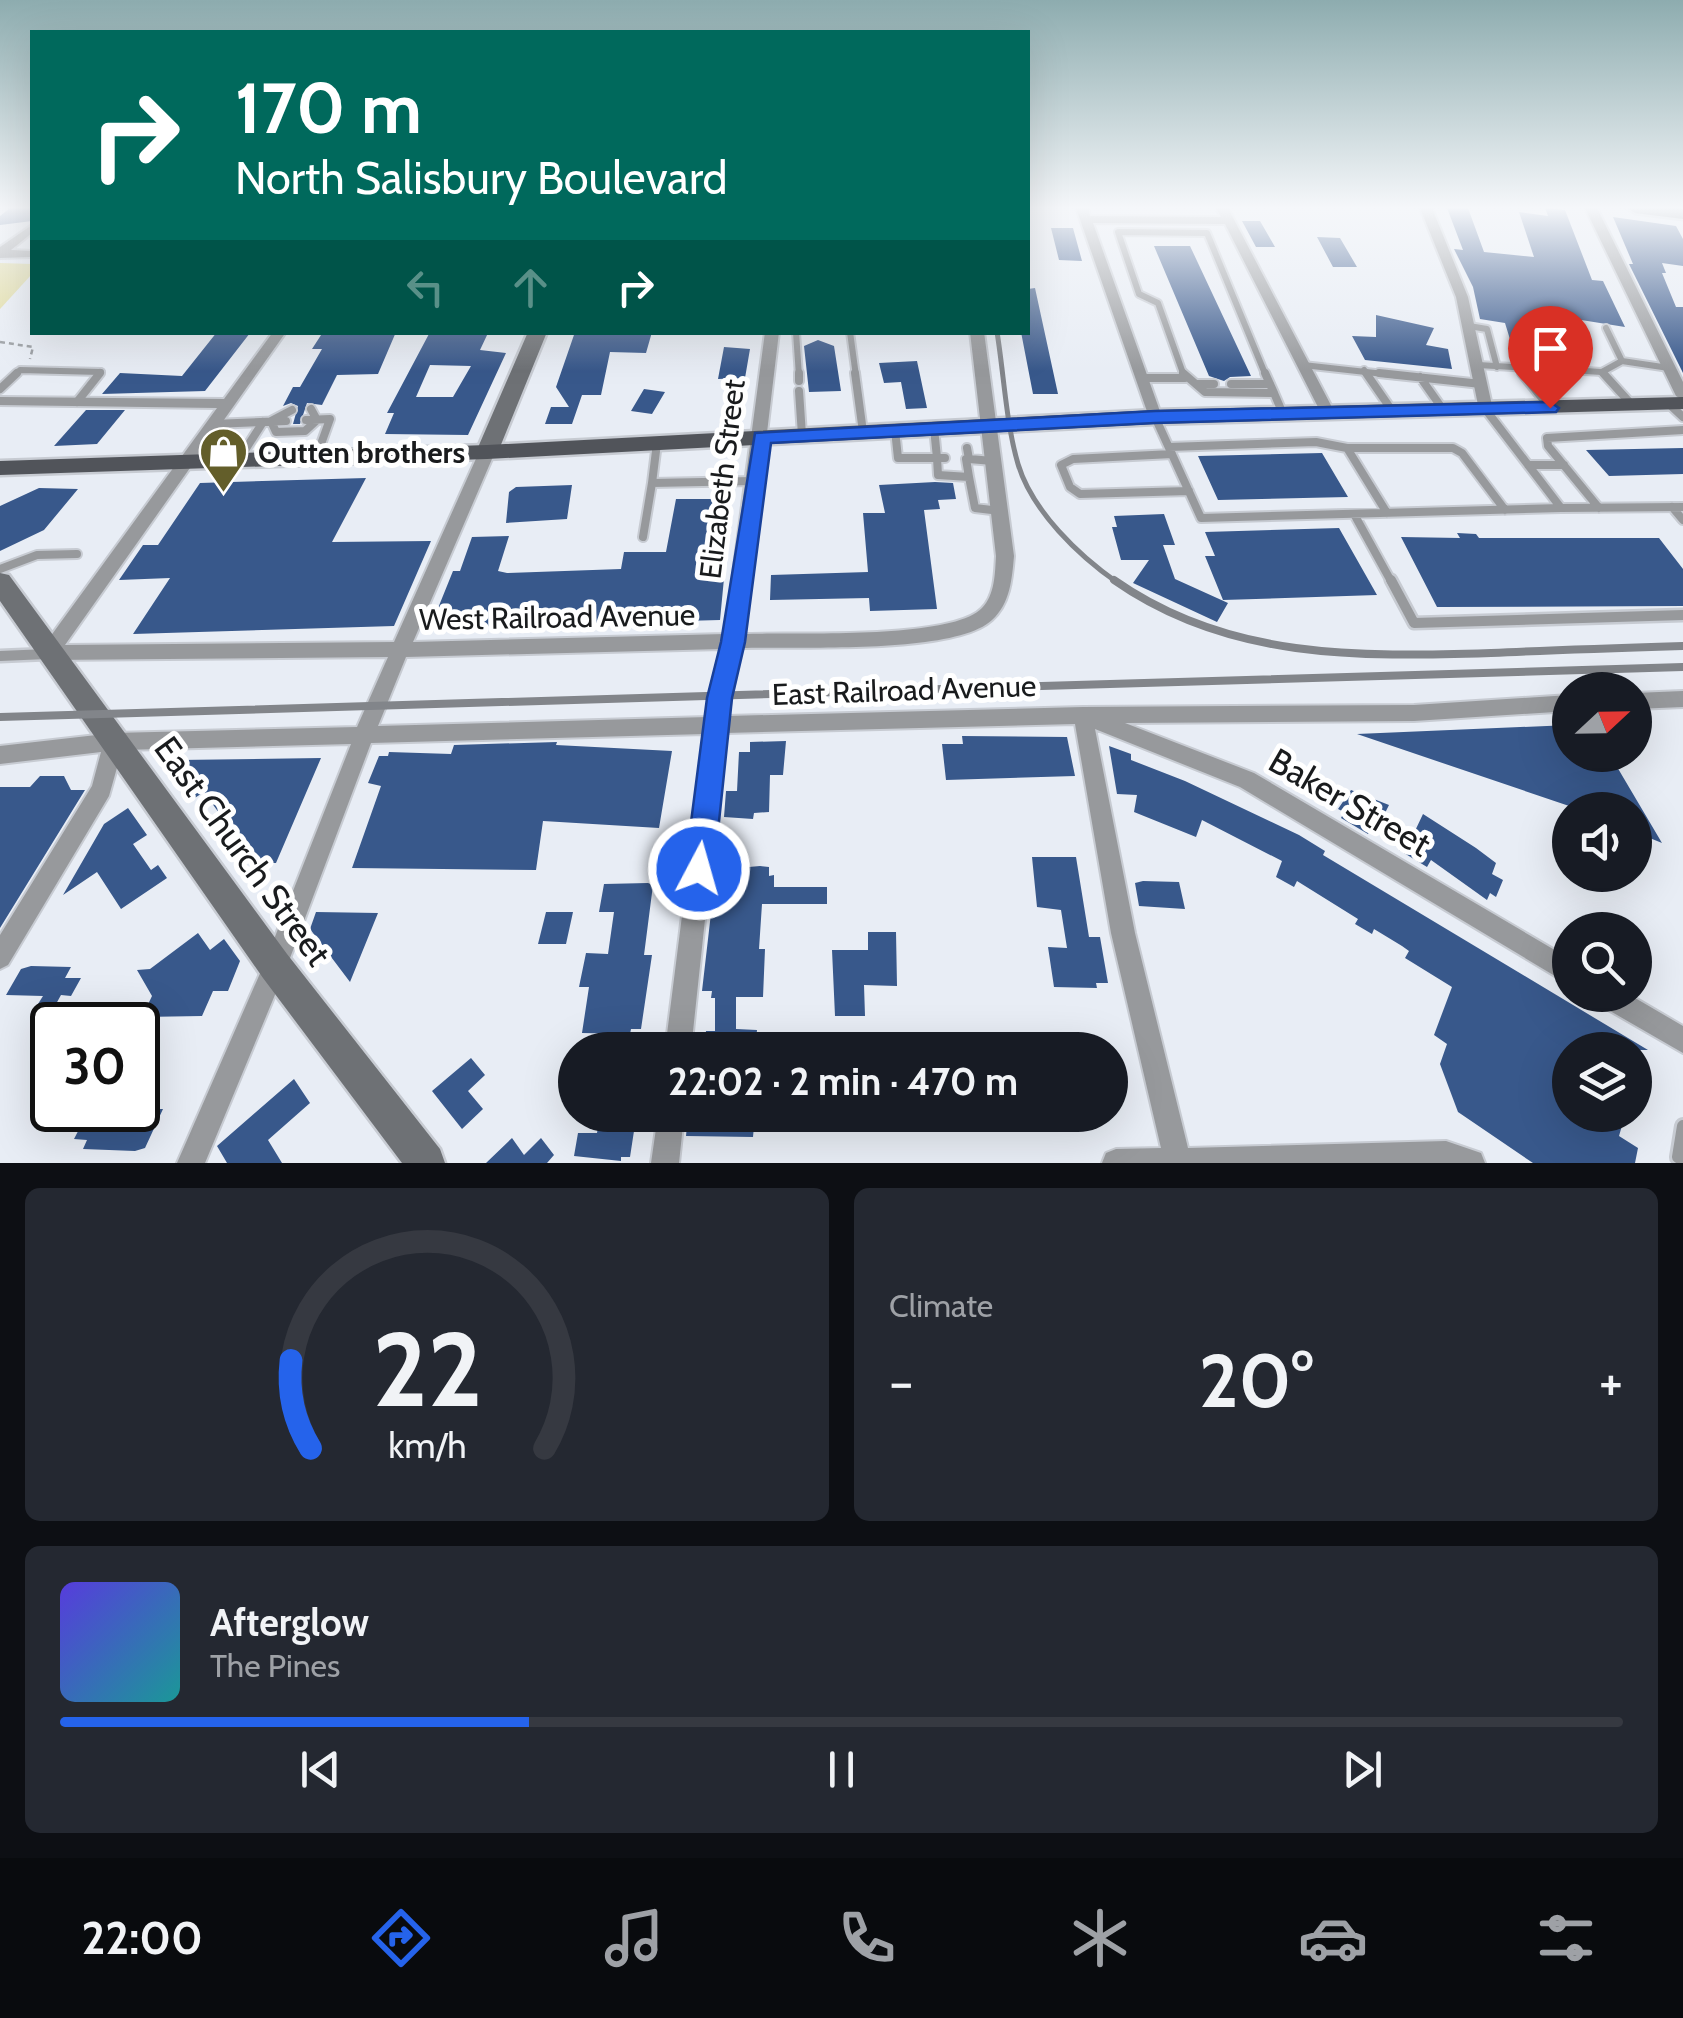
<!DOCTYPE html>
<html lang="en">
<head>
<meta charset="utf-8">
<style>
  :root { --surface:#171b24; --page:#242831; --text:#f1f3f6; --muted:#9ea1a6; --line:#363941; --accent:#2563eb }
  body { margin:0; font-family:Cabin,sans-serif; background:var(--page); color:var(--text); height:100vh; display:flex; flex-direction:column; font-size:38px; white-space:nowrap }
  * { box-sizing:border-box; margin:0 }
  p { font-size:32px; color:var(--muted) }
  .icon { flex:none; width:55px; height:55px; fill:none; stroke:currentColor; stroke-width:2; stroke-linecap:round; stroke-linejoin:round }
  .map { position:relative; height:1163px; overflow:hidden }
  .drawer { display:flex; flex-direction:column; gap:25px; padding:25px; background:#0d0f14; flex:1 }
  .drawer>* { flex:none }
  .guide { position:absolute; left:30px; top:30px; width:1000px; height:305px; border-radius:0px; box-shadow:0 10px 40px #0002; background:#00695c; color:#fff; overflow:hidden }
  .needle { width:65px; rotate:68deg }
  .buttons { position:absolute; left:1552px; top:672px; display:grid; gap:20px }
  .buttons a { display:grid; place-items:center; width:100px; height:100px; border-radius:50%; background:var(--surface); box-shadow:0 10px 40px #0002; font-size:50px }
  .speed { position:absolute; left:30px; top:1002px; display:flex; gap:20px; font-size:50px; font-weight:700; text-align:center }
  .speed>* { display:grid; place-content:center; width:130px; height:130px; border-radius:50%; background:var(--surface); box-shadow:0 10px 40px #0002; line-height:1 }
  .speed .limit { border:5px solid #111; border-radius:15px; background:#fff; color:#111 }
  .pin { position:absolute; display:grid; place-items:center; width:85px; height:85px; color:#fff; margin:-102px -42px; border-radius:50% 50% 50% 0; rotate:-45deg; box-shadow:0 0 10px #0007 }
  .pin .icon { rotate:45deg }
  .me { position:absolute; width:110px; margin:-55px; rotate:6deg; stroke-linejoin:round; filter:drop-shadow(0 0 8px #0008) }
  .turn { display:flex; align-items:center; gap:35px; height:210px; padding:0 40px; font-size:45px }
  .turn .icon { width:130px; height:130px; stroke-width:2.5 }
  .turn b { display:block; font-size:70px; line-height:85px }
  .lanes { display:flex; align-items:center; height:95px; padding:0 40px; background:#0003; justify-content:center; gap:50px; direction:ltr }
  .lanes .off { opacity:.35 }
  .big { font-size:75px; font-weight:700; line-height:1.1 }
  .drawer .widget { flex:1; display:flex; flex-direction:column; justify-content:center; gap:15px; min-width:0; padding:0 35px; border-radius:15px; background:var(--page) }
  .drawer .dial { align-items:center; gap:0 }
  .dial svg { height:260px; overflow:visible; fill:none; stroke:var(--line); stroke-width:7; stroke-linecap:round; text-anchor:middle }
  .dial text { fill:var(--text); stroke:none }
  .song { display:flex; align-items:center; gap:30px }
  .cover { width:120px; height:120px; border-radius:15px; background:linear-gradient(135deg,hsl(250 70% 55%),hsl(180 70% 35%)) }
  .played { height:10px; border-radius:5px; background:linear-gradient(90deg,var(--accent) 30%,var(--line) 30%) }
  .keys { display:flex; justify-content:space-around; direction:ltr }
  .heat { display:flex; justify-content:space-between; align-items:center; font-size:55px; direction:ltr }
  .drawer .tiles { flex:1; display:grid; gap:25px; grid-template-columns:1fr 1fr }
  .widget:last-child { grid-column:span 2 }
  .trip { position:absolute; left:558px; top:1032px; width:570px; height:100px; border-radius:50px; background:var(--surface); box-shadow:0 10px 40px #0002; font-weight:700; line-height:100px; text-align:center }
  .dock { display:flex; height:160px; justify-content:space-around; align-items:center; background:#090b0e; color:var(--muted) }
  .dock .icon { width:70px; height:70px }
  .dock .on { color:var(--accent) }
  .dock b { font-size:45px; color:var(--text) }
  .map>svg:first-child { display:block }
  .green { fill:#e1db98 }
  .building { fill:#38588b; fill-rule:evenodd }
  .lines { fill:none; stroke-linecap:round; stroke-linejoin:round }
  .lane-far3-casing { stroke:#c7cbd2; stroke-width:10 }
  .lane-far2-casing { stroke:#c7cbd2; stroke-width:12 }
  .lane-far1-casing { stroke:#c7cbd2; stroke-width:15 }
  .lane-casing { stroke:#c7cbd2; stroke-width:18 }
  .street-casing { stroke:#c7cbd2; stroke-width:4 }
  .secondary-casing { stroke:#c7cbd2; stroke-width:5 }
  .primary-casing { stroke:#c7cbd2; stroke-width:5 }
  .path { stroke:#94989d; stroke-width:2.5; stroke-dasharray:5 4; stroke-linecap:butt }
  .lane-far3 { stroke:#97999c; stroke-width:6 }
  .lane-far2 { stroke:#97999c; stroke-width:8 }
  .lane-far1 { stroke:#97999c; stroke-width:10 }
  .lane { stroke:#97999c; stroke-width:12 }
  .street { fill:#97999c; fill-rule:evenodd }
  .secondary { fill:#6e7175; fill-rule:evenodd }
  .primary { fill:#51545a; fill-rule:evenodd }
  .rail-far1 { stroke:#82858a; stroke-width:5 }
  .rail { stroke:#82858a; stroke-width:8 }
  .route { fill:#2563eb; stroke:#184099; stroke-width:2.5 }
  .labels { text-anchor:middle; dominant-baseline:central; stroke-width:10; stroke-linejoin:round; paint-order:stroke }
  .poi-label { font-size:30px; font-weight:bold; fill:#191b1d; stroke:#fff; text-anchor:start }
  .street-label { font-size:30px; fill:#191b1d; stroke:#fff }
  .near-street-label { font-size:35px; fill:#191b1d; stroke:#fff }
</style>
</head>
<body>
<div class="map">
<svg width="1683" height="1163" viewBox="0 0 1683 1163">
  <rect width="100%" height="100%" fill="#e8edf5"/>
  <path class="green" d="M0 263 32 264V274L0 309Z"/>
  <path class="building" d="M10 208H32V221L0 225V216Z
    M1447 208H1468L1484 252 1534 257 1519 212 1548 216 1545 208 1565 210 1592 280 1603 281 1625 327 1575 319 1589 356 1565 357 1513 349 1505 323 1480 319 1473 287 1454 249 1463 250Z
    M1613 217 1676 226 1683 239V266L1662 263 1666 273H1662L1676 307H1683V373L1629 264H1633Z
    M1242 221H1260L1275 247H1256Z
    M1051 228H1073L1082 261 1059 260Z
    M1317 237 1340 238 1357 267H1333Z
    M1154 246H1190L1251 376 1230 377 1224 381 1209 376Z
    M1035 288 1058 394H1033L1021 332H1028V289Z
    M1376 315 1434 328 1426 345 1448 349 1452 369 1365 360 1352 336 1376 337Z
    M217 332 250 333 205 391 102 394 120 373 182 376Z
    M323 332H396L378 374 337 375 322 405 307 403 300 424H293L298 406 291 403 283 406 293 387H300L322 349H312Z
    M430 332 488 333 480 350 506 353 468 435 385 434 394 413H387ZM430 365 471 366 453 397H416Z
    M575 332H652L646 353 610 352 601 395H582L572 424H545L551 407H569L556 387Z
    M818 340 834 346 841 391 809 392 804 346Z
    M724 347 750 349 745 378 718 379Z
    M917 361 927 408 906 409 901 382 884 383 879 363Z
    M644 389 665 392 652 414 631 411Z
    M86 410H125L97 444 54 446Z
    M1683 448V474L1609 476 1586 450Z
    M1322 453 1348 497 1218 500 1198 456Z
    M366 478 332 542 431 541 394 626 133 634 170 578 119 580 143 545H158L200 483Z
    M935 482 953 483 956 499 938 500 940 509 924 510 937 609 870 611 869 598 770 600 771 575 868 572 863 513H885L879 485Z
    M572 485 567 519 506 523 509 492 516 487Z
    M39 488 78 489 44 530 0 551V506Z
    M676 499H729L720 568H725L720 620 430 628 453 571H460L472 537 509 536 498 571 507 573 621 569 624 552H666Z
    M1164 514 1175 545H1163L1175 579 1228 603 1217 622 1133 583 1149 560H1121L1112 527H1117L1114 516Z
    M1339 528 1377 595 1223 600 1205 556H1215L1205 532Z
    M1457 533 1476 534 1479 538H1659L1683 569V606L1437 607 1401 537 1460 538Z
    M1570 725V755H1610L1662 843 1635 832V810H1581L1357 734Z
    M962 736 1067 737 1075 776 946 780 942 744H963Z
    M786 741 783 775H770L769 812 754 813 753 819 724 817 726 791H737L739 752H750V742Z
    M557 742 556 745 672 751 659 828 543 821 536 870 352 868 381 786 368 783 379 756H388L389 752 451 754 454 745Z
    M1109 746 1131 754V760L1185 781 1299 835 1325 851 1323 855 1648 1050H1570V1115H1625L1619 1136 1638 1148 1635 1163H1533L1458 1112 1440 1064 1447 1044 1434 1035 1452 987 1405 958 1409 951 1402 946 1374 929 1372 934 1355 924 1358 919 1297 881 1294 887 1276 877 1282 861 1202 820 1196 837 1134 812 1137 795 1117 794Z
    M321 758 276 863H239L213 826 219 813 204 792 190 801 165 769 179 760Z
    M40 776H64L71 790H85L0 928V787H30Z
    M1351 790 1389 805 1384 815 1414 833 1423 814 1476 848 1496 863 1492 874 1503 880 1496 897 1490 893 1487 900 1431 860 1427 867 1399 850 1401 846 1371 829 1368 834 1341 818 1344 812 1338 809Z
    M128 808 147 835 133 844 151 870 158 865 167 878 121 909 97 872 63 895 104 824Z
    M1032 857H1076L1089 937H1100L1108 983H1096L1097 988 1054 987 1048 947 1067 948 1061 910 1037 907Z
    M760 866 769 867V876L774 875V887H827V904H762L759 949H765L763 997H736V1029L757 1030 755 1050H704L706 1031H715V998H711L712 991H702L716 870Z
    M1143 881 1179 882 1185 909 1139 906 1135 883Z
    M648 883 653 885 644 955H652L641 1029H631L630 1034 582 1033 589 987H579L586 953 608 954 614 912H599L604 884Z
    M316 912 378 913 350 982 310 929Z
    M546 912H573L566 944H538Z
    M868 932H896L897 986 864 985 865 1016H835L832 950H868Z
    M198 933 210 950 224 939 240 961 228 991H213L202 1016 142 1017 152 996 137 970 150 969Z
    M31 966 71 967 65 978H81L71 996 61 995 56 1004H38L43 996 6 995 21 969Z
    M471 1058 485 1075 468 1091 483 1109 462 1129 432 1091Z
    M294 1079 310 1103 268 1140 282 1163H227L217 1146Z
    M163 1109 145 1148 135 1151 83 1149 87 1140 74 1139 89 1110Z
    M600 1115 636 1118 630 1157H621V1161L574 1156 578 1133H597Z
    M688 1115H755L753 1137 686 1136Z
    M512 1138 524 1155 541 1138 554 1155 547 1163H486Z"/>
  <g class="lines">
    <defs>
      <path id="lane-far3" d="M1469 326 1487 329 1497 367
        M1606 328 1622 361 1669 368
        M796 332 799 376
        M850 332 856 376
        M1303 365 1402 376
        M1478 365 1602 372 1622 361
        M1519 369 1524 376
        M1364 370 1368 376
        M1602 372 1605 376
        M14 376 20 370 101 372 98 376
        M1184 376 1158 303 1139 294 1118 232 1207 233 1266 376"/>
      <path id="lane-far2" d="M799 373V381
        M855 373 863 432
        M1183 373 1205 392 1274 393
        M1265 373 1274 393
        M1366 373 1393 412
        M1379 373 1481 384
        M1522 373 1550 408
        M1603 373 1632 405
        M1420 377 1444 411
        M1142 378H1185
        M1196 384H1214
        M1231 384H1270
        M0 389 17 373
        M799 391 802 435
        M1274 393 1283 414
        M77 402 100 373
        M1669 404 1683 417
        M292 410 271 421 276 432 305 431 317 420 311 409
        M1486 410 1561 508 1683 507
        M1155 417 1201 518 1561 508
        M306 420 330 419 316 458
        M213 424 286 421
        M895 430 898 458H937L934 428
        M657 443 652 483 753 481
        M1169 447 1316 442 1347 448
        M967 448 969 459 993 461
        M1172 454 1073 459 1061 465 1070 487 1080 494 1189 491
        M945 458H937L938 475 969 477 966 459
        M238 461 263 422
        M1528 465H1564
        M969 477 975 508 1000 511
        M1672 507 1683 520
        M1599 508 1548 446 1547 438 1683 430
        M1387 513 1347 448H1453L1462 453 1505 510
        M1354 514 1392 583
        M643 537 652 483
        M0 569 37 555 77 554"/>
      <path id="lane-far1" d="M1391 580 1414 623 1683 615
        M0 656 47 654"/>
      <path id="lane" d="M1683 1126 1678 1157 1683 1160"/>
      <path id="street" d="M1076 208H1088L1090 216 1221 217 1216 208H1228L1335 413 1333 416H1323L1321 413 1225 224 1093 223 1162 417 1155 422 1150 420Z
        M1420 208H1432L1468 297 1493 410 1491 413 1486 415 1479 410 1456 297Z
        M1585 208H1597L1683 382V400L1676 396Z
        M32 225V233L11 250 32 251V257L0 258V247Z
        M273 332H286L65 645 394 642 479 452 487 447 495 452 413 642 725 634 765 332H779L743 634C791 632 952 640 982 608 995 595 995 573 996 556L970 332H984L1014 556C1012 579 1010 604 992 620 955 655 795 646 741 648L728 716 1083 707 1414 705 1570 695V711L1414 721 1125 723 1254 773 1570 959V985L1240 787 1095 729 1135 933 1188 1148 1446 1141 1481 1153 1485 1163H1102L1106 1153 1116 1149 1161 1148 1111 933 1075 724 725 733 691 1050H665L705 734 371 743 287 966 205 1163H177L265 962 351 744 122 750 109 796 8 965 0 969V935L92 786 101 752 0 764V746L114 733 357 727 388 657 49 660 42 658 40 653 42 648 217 408 0 405V397L224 399ZM722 649 708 717 378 726 406 657Z
        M1683 691V707L1635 709V693Z
        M1595 995H1630L1683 1026V1053L1598 1004Z
        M658 1115H684L679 1163H651Z"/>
      <path id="secondary" d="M1627 208 1683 209V219L1635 213Z
        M528 332H547L498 452 487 459 479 457 476 452Z
        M0 573 9 575 287 954 440 1149 445 1163H402L263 978 0 601Z"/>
      <path id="primary" d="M1683 397V409L1155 424 487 459 0 475V461L487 445 1155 410Z"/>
    </defs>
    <use href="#lane-far3" class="lane-far3-casing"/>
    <use href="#lane-far2" class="lane-far2-casing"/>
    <use href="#lane-far1" class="lane-far1-casing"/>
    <use href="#lane" class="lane-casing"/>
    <use href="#street" class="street-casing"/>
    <use href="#secondary" class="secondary-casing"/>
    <use href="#primary" class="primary-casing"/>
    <path class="path" d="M0 342 33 347 30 359"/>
    <use href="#lane-far3" class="lane-far3"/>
    <use href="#lane-far2" class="lane-far2"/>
    <use href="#lane-far1" class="lane-far1"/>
    <use href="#lane" class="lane"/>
    <use href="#street" class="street"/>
    <use href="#secondary" class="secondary"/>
    <use href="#primary" class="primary"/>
    <path class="rail-far1" d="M997 332C1004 375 1006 423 1018 464 1032 511 1079 556 1118 583"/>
    <path class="rail" d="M1114 580C1228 660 1359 657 1491 653 1555 650 1619 648 1683 646
      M0 717 1683 667"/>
  </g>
  <linearGradient id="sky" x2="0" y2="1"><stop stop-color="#8dacaf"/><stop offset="0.56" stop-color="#f5f7fa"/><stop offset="1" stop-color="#f5f7fa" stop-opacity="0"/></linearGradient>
  <rect width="1683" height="371" fill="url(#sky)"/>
  <path class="route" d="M1550 402 1559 408 1556 412 1155 423 771 443 745 642 732 698 714 869 710 879 699 883 689 879 685 869 707 698 721 642 755 433 1155 411Z"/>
  <defs>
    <symbol id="shop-pin" viewBox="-11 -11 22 30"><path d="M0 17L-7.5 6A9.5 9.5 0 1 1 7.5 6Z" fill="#635e2a" stroke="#fff"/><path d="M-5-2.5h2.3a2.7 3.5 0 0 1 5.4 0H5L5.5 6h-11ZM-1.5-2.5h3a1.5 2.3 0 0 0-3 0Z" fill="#fff"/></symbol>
  </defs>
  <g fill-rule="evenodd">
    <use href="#shop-pin" x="196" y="424" width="55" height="75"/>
  </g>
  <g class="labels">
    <g class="poi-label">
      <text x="258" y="452">Outten brothers</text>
    </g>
    <g class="street-label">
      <text transform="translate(722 479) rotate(-83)">Elizabeth Street</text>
      <text transform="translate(557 617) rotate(-1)">West Railroad Avenue</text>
      <text transform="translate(904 690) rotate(-2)">East Railroad Avenue</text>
    </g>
    <g class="near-street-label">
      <text transform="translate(1350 802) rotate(30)">Baker Street</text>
      <text transform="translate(243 851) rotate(54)">East Church Street</text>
    </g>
  </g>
</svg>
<div class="buttons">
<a><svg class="needle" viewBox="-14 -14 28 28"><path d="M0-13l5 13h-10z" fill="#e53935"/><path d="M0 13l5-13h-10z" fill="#9ea1a6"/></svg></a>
<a><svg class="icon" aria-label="sound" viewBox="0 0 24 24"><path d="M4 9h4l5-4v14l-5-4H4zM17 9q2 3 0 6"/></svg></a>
<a><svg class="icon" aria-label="search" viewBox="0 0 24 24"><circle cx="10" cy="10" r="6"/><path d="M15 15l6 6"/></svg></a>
<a><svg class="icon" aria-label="layers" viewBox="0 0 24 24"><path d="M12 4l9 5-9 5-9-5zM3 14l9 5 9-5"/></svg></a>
</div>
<div class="speed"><div class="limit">30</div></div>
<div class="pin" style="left:1550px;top:408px;background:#d93025"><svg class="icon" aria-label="arrive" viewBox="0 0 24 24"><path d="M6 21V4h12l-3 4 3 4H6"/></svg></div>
<svg class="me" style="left:699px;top:869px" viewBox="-20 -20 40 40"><circle r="17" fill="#2563eb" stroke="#fff" stroke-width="3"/><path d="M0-11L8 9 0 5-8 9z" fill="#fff"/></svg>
<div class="trip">22:02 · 2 min · 470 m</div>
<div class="guide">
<div class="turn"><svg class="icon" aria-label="right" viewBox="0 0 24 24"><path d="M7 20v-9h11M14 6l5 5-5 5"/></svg><div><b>170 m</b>North Salisbury Boulevard</div></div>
<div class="lanes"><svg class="icon off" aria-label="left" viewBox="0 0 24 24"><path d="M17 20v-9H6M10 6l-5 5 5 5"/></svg><svg class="icon off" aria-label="ahead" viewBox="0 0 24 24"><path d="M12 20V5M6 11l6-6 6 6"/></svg><svg class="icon" aria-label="right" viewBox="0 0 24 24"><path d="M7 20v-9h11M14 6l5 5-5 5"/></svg></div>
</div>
</div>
<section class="drawer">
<div class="tiles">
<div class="widget dial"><svg viewBox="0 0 100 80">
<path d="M14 69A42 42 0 1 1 86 69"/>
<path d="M14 69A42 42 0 0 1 8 42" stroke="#2563eb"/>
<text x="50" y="56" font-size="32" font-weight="700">22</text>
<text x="50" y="72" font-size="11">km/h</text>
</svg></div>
<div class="widget"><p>Climate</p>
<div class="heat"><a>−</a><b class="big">20°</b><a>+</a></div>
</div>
<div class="widget">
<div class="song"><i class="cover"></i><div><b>Afterglow</b><p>The Pines</p></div></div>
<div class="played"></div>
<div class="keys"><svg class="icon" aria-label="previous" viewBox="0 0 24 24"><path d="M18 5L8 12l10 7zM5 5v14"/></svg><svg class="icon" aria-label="pause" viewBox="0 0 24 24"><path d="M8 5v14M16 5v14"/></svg><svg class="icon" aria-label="next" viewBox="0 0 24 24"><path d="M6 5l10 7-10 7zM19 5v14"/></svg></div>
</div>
</div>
</section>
<nav class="dock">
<b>22:00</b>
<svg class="icon on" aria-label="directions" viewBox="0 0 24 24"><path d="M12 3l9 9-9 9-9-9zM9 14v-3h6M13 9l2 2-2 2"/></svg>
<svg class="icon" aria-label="music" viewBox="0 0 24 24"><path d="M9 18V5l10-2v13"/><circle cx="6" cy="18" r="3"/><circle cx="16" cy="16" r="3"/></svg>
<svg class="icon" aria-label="phone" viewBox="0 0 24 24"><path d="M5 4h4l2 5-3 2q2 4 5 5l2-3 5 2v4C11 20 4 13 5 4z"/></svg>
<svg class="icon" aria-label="climate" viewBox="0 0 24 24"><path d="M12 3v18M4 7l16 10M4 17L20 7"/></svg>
<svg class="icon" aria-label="car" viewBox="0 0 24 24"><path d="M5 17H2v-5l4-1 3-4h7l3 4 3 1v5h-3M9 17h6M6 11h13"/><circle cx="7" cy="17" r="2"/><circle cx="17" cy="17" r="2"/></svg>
<svg class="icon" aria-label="filters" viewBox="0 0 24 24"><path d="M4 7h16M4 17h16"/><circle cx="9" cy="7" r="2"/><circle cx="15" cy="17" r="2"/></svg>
</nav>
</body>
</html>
